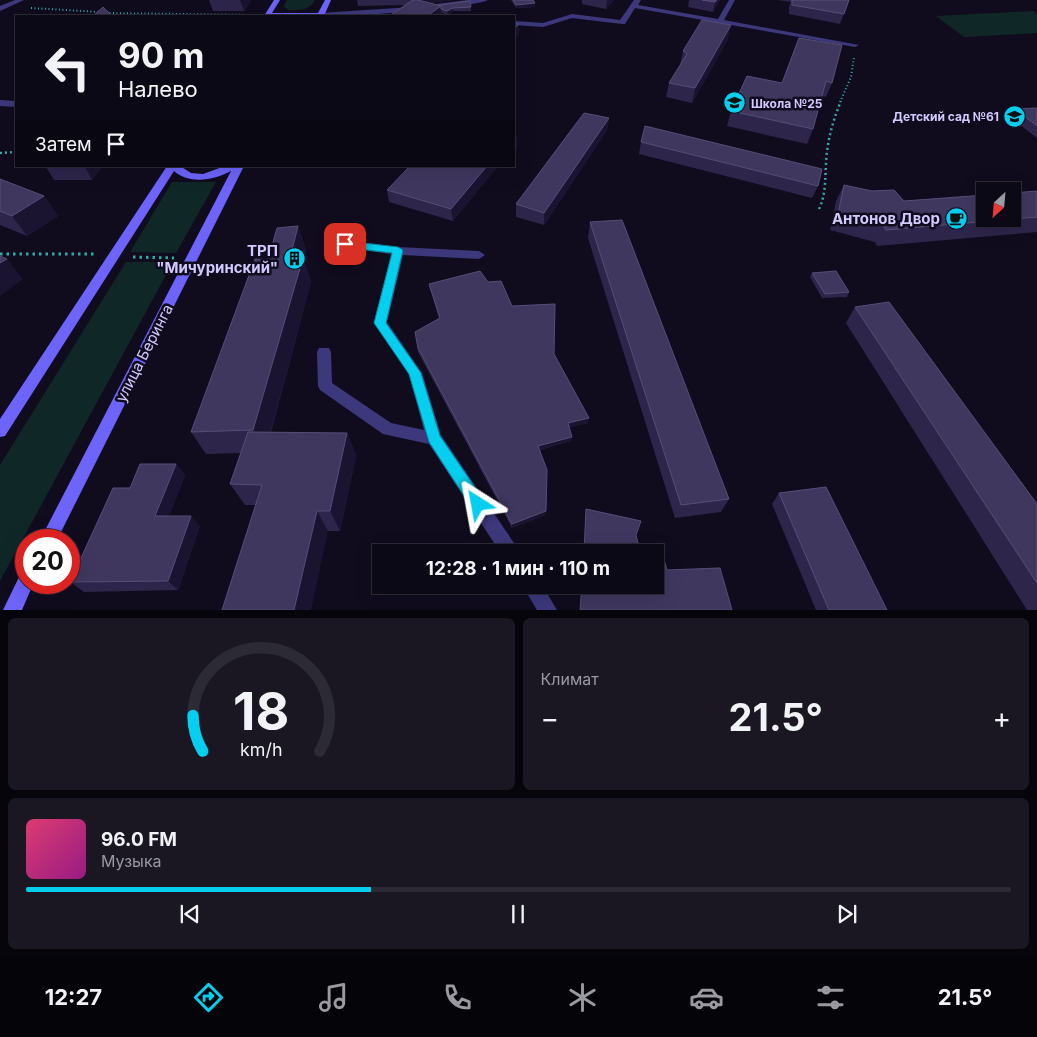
<!DOCTYPE html>
<html lang="ru">
<head>
<meta charset="utf-8">
<style>
  :root { --surface:#0c0916; --page:#1a1723; --text:#f1f3f6; --muted:#9a9aa1; --line:#2c2a35; --accent:#06ceee }
  body { margin:0; font-family:Inter,sans-serif; background:var(--page); color:var(--text); height:100vh; display:flex; flex-direction:column; font-size:19px; white-space:nowrap }
  * { box-sizing:border-box; margin:0 }
  p { font-size:16px; color:var(--muted) }
  .icon { flex:none; width:28px; height:28px; fill:none; stroke:currentColor; stroke-width:2; stroke-linecap:round; stroke-linejoin:round }
  .map { position:relative; height:610px; overflow:hidden }
  .details { display:flex; flex-direction:column; gap:8px; padding:8px; background:#07050c; flex:1 }
  .details>* { flex:none }
  .top-card { position:absolute; left:15px; top:15px; width:500px; height:152px; border-radius:0px; box-shadow:0 5px 20px #0002,0 0 0 1px var(--line); background:#0c0916; color:var(--text); overflow:hidden }
  .needle { width:32px; rotate:206deg }
  .buttons { position:absolute; left:976px; top:182px; display:grid; gap:10px }
  .buttons a { display:grid; place-items:center; width:45px; height:45px; border-radius:0px; background:var(--surface); box-shadow:0 5px 20px #0002,0 0 0 1px var(--line); font-size:25px }
  .speed { position:absolute; left:15px; top:529px; display:flex; gap:10px; font-size:25px; font-weight:700; text-align:center }
  .speed>* { display:grid; place-content:center; width:65px; height:65px; border-radius:50%; background:var(--surface); box-shadow:0 5px 20px #0002,0 0 0 1px var(--line); line-height:1 }
  .speed .limit { border:8px solid #d22; background:#fff; color:#111 }
  .pin { position:absolute; display:grid; place-items:center; width:42px; height:42px; color:#fff; margin:-21px; border-radius:10px; box-shadow:0 2px 8px #0006 }
  .me { position:absolute; width:55px; margin:-28px; rotate:326deg; stroke-linejoin:round; filter:drop-shadow(0 0 4px #0008) }
  .turn { display:flex; align-items:center; gap:18px; height:105px; padding:0 20px; font-size:22px }
  .turn .icon { width:65px; height:65px; stroke-width:2.5 }
  .turn b { display:block; font-size:35px; line-height:42px }
  .then { display:flex; align-items:center; height:48px; padding:0 20px; background:#0003; gap:10px; font-size:19px }
  .big { font-size:38px; font-weight:700; line-height:1.1 }
  .details .card { flex:1; display:flex; flex-direction:column; justify-content:center; gap:8px; min-width:0; padding:0 18px; border-radius:8px; background:var(--page) }
  .details .dial { align-items:center; gap:0 }
  .dial svg { height:130px; overflow:visible; fill:none; stroke:var(--line); stroke-width:7; stroke-linecap:round; text-anchor:middle }
  .dial text { fill:var(--text); stroke:none }
  .song { display:flex; align-items:center; gap:15px }
  .cover { width:60px; height:60px; border-radius:8px; background:linear-gradient(135deg,hsl(340 70% 55%),hsl(310 70% 35%)) }
  .played { height:5px; border-radius:2px; background:linear-gradient(90deg,var(--accent) 35%,var(--line) 35%) }
  .keys { display:flex; justify-content:space-around; direction:ltr }
  .heat { display:flex; justify-content:space-between; align-items:center; font-size:28px; direction:ltr }
  .details .tiles { flex:1; display:grid; gap:8px; grid-template-columns:1fr 1fr }
  .card:last-child { grid-column:span 2 }
  .trip { position:absolute; left:372px; top:544px; width:292px; height:50px; border-radius:0px; background:var(--surface); box-shadow:0 5px 20px #0002,0 0 0 1px var(--line); font-weight:700; line-height:50px; text-align:center }
  .menu { display:flex; height:80px; justify-content:space-around; align-items:center; background:#050409; color:var(--muted) }
  .menu .icon { width:35px; height:35px }
  .menu .active { color:var(--accent) }
  .menu b { font-size:22px; color:var(--text) }
  .map>svg:first-child { display:block }
  .green { fill:#102727 }
  .lines { fill:none; stroke-linecap:round; stroke-linejoin:round }
  .path-far2 { stroke:#30aca9; stroke-width:2; stroke-dasharray:1 2.5; stroke-linecap:butt }
  .path-far1 { stroke:#30aca9; stroke-width:2.5; stroke-dasharray:2 3; stroke-linecap:butt }
  .path { stroke:#30aca9; stroke-width:3; stroke-dasharray:2.5 4; stroke-linecap:butt }
  .lane { fill:#3d387c; fill-rule:evenodd }
  .secondary { fill:#6d64fb; fill-rule:evenodd }
  .wall { fill:#2e254b }
  .shaded-wall { fill:#1b1431 }
  .building { fill:#40375f; stroke:#574e78 }
  .route { fill:#06ceee; stroke:#04869b }
  .labels { text-anchor:middle; dominant-baseline:central; stroke-width:5; stroke-linejoin:round; paint-order:stroke }
  .far-poi-label { font-size:12px; font-weight:bold; fill:#d2cafe; stroke:#100c1e; text-anchor:start }
  .poi-label { font-size:15px; font-weight:bold; fill:#d2cafe; stroke:#100c1e; text-anchor:end }
  .street-label { font-size:15px; fill:#d2cafe; stroke:#100c1e }
</style>
</head>
<body>
<div class="map">
<svg width="1037" height="610" viewBox="0 0 1037 610">
  <rect width="100%" height="100%" fill="#100c1e"/>
  <path class="green" d="M287 0H315C309 11 300 10 288 10L284 6Z
    M1033 11 1037 14V33L964 37 936 16Z
    M172 182H216L176 253 130 252Z
    M126 262H173L0 581V465Z"/>
  <g class="lines">
    <path class="path-far2" d="M31 8 100 12
      M106 13 255 15
      M840 102 851 77 854 57"/>
    <path class="path-far1" d="M0 153 16 152
      M819 209C826 194 825 179 826 163 827 142 833 120 841 101"/>
    <path class="path" d="M0 254H97
      M133 257 174 258"/>
    <path class="lane" d="M15 0H24L0 11V6Z
      M468 0H488C477 7 330 20 317 15L321 13 412 7Z
      M634 0H641L638 5 718 19 729 0H735L724 20 859 45 855 47 635 8 625 24H622L572 18 543 27 514 25V21L543 23 572 14 620 20Z
      M0 100 16 101V107L0 106Z
      M345 240 398 247 479 251 485 255 479 259 403 255 387 322 422 373 441 435 516 546 518 552H500L429 444 383 434 320 390 318 386 317 352 319 348H329L331 352 332 383 391 423 424 430 409 375 374 323 391 254 341 247 339 244 341 241Z
      M522 585H542L557 610H537Z"/>
    <path class="secondary" d="M274 0H280L272 13H318L325 0H331L324 16H264Z
      M167 166H180L191 173 203 174 225 166H244L57 540H40L231 171C214 180 190 185 174 171L5 436 0 437V419Z
      M26 572V582H34L22 610H3L20 575Z"/>
  </g>
  <path class="wall" d="M209 0H251L244 11H213Z
    M357 0H454L430 3 439 5 471 7V11H453L448 15 442 13 406 5 358 6Z
    M511 0H533L535 7 516 8Z
    M582 0H614L606 9 582 4Z
    M689 0H720L713 12 688 7Z
    M778 0H849L840 24 789 14V7L791 2Z
    M799 38 832 83 826 97 822 96 813 129 807 144 727 126 731 111 782 83Z
    M728 39 692 103 666 97 669 83 680 65 683 51Z
    M1037 108V138L1010 117 1015 109Z
    M609 118 607 130 544 225 516 217V204Z
    M641 142 818 186 812 198 639 154Z
    M47 166H103L92 180H54L46 167Z
    M410 166H501L500 168 497 167 453 221 389 202 387 190Z
    M0 179 44 196 58 216 27 236 0 225Z
    M844 185 904 201 1037 191V232L877 246 875 242 830 230 836 201Z
    M590 222 729 499 721 512 675 518 588 238Z
    M298 226 306 250 304 260 311 282 271 432 347 433 356 456 340 531H328L255 505H245L230 484 241 453 206 454 191 432 268 259Z
    M812 273 849 292 847 297 822 298 810 277Z
    M488 282 512 306 554 354 588 423 569 427 571 441 540 450 545 515 512 528 418 352 415 332 439 319 430 288 429 284Z
    M855 307 1037 504V610H1027L846 323Z
    M176 464 185 475 169 516 200 526 178 590 84 592 70 582 130 488Z
    M779 493 887 610H816L772 504Z"/>
  <path class="shaded-wall" d="M240 0H251L244 11Z
    M417 0H454L418 4Z
    M607 0H614L606 9Z
    M717 0H720L713 12 715 2Z
    M535 3V7L516 8V5Z
    M441 6 442 16H427Z
    M453 8V11L448 15 447 11Z
    M519 24V34L514 40V29Z
    M731 25 728 39 692 103 695 88Z
    M609 118 607 130 544 225V213Z
    M517 136V148L514 152V139Z
    M86 166H103L92 180 85 167Z
    M487 166H497V167L453 221 451 209Z
    M44 196 58 216 27 236 12 216Z
    M298 226 306 250 304 260 311 282 265 452 253 430 290 258Z
    M7 259 23 279 0 296V263Z
    M589 418 588 423 567 427 568 423Z
    M347 433 356 456 340 531 330 511Z
    M572 437 571 441 538 450V446Z
    M176 464 185 475 165 526 155 516Z
    M317 511 328 531 311 610H294Z
    M546 511 545 515 512 528V524Z
    M191 516 200 526 178 590 168 581Z"/>
  <path class="building" d="M413 0H418L441 6 427 16H389Z
    M513 0H533L535 3 516 5Z
    M702 0H717L715 2Z
    M792 0H849L844 14 792 5Z
    M470 1 471 7 453 8 447 11 441 9V6L439 5Z
    M103 7 112 16H93Z
    M702 20 731 25 695 88 669 83 687 54 683 51Z
    M514 23 519 24 514 29Z
    M799 38 842 45 832 83 826 81 813 129 731 111 747 76 782 83Z
    M1037 108V126L1015 109Z
    M584 113 609 118 544 213 516 204Z
    M645 126 822 169 818 186 641 142Z
    M47 166H86L85 167H46Z
    M410 166H487L451 209 387 190Z
    M0 179 44 196 12 216 0 211Z
    M844 185 872 191 894 190 904 201 985 195V219H1012V193L1037 191V217L886 230 883 226 838 214Z
    M622 220 729 499 681 505 590 222Z
    M298 226 290 258H303L253 430 191 432 255 259H268L277 228Z
    M0 256 7 259 0 263Z
    M480 271 488 282 501 281 512 306 555 304 554 354 589 418 568 423 572 437 538 446 547 470 546 511 512 524 418 348 415 332 440 318 429 284Z
    M836 271 849 292 825 294 812 273Z
    M889 302 1037 504V583L855 307Z
    M248 432 347 433 330 511H317L294 610H222L262 485 230 484Z
    M140 464H176L155 516H191L168 581 70 582 113 488H130Z
    M826 487 887 610H829L779 493Z
    M586 509 641 521 636 535 640 552H584Z
    M662 553 667 570 720 568 732 610H580L582 585H656V554Z"/>
  <path class="route" d="M345 241 398 247 403 250 386 323 421 373 440 436 483 499 485 504 483 508 478 510 472 508 429 442 409 374 374 323 392 253 341 247V242Z"/>
  <defs>
    <symbol id="school-disc" viewBox="-11 -11 22 22"><circle r="9.5" fill="#06ceee" stroke="#100c1e"/><path d="M0-5L7-2L0 1L-7-2ZM-4 1L0 2.5L4 1V4Q0 6-4 4Z" fill="#111"/></symbol>
    <symbol id="cafe-disc" viewBox="-11 -11 22 22"><circle r="9.5" fill="#06ceee" stroke="#100c1e"/><path d="M-5.5-4.5H6V0H3Q3 3.5 0 3.5H-2.5Q-5.5 3.5-5.5 0ZM3-3.2v2h1.7v-2ZM-6 4.5H4V6H-6Z" fill="#111"/></symbol>
    <symbol id="building-disc" viewBox="-11 -11 22 22"><circle r="9.5" fill="#06ceee" stroke="#100c1e"/><path d="M-4-6H4V6H1V3H-1V6H-4ZM-2.5-4.3h1.7v1.8h-1.7ZM.8-4.3h1.7v1.8H.8ZM-2.5-1h1.7V.8h-1.7ZM.8-1h1.7V.8H.8Z" fill="#111"/></symbol>
  </defs>
  <g fill-rule="evenodd">
    <use href="#school-disc" x="722" y="90" width="25" height="25"/>
    <use href="#school-disc" x="1002" y="104" width="25" height="25"/>
    <use href="#cafe-disc" x="944" y="206" width="25" height="25"/>
    <use href="#building-disc" x="282" y="246" width="25" height="25"/>
  </g>
  <g class="labels">
    <g class="far-poi-label">
      <text x="751" y="103">Школа №25</text>
      <text x="999" y="116" text-anchor="end">Детский сад №61</text>
    </g>
    <g class="poi-label">
      <text x="940" y="218">Антонов Двор</text>
      <text x="278" y="250">ТРП<tspan x="278" dy="17">"Мичуринский"</tspan></text>
    </g>
    <g class="street-label">
      <text transform="translate(144 353) rotate(-63)">улица Беринга</text>
    </g>
  </g>
</svg>
<div class="buttons">
<a><svg class="needle" viewBox="-14 -14 28 28"><path d="M0-13l5 13h-10z" fill="#e53935"/><path d="M0 13l5-13h-10z" fill="#9a9aa1"/></svg></a>
</div>
<div class="speed"><div class="limit">20</div></div>
<div class="pin" style="left:345px;top:244px;background:#d93025"><svg class="icon" aria-label="arrive" viewBox="0 0 24 24"><path d="M6 21V4h12l-3 4 3 4H6"/></svg></div>
<svg class="me" style="left:478px;top:504px" viewBox="-20 -20 40 40"><path d="M0-17L14 15 0 8-14 15z" fill="#06ceee" stroke="#fff" stroke-width="4"/></svg>
<div class="trip">12:28 · 1 мин · 110 m</div>
<div class="top-card">
<div class="turn"><svg class="icon" aria-label="left" viewBox="0 0 24 24"><path d="M17 20v-9H6M10 6l-5 5 5 5"/></svg><div><b>90 m</b>Налево</div></div>
<div class="then">Затем<svg class="icon" aria-label="arrive" viewBox="0 0 24 24"><path d="M6 21V4h12l-3 4 3 4H6"/></svg></div>
</div>
</div>
<section class="details">
<div class="tiles">
<div class="card dial"><svg viewBox="0 0 100 80">
<path d="M14 69A42 42 0 1 1 86 69"/>
<path d="M14 69A42 42 0 0 1 8 47" stroke="#06ceee"/>
<text x="50" y="56" font-size="32" font-weight="700">18</text>
<text x="50" y="72" font-size="11">km/h</text>
</svg></div>
<div class="card"><p>Климат</p>
<div class="heat"><a>−</a><b class="big">21.5°</b><a>+</a></div>
</div>
<div class="card">
<div class="song"><i class="cover"></i><div><b>96.0 FM</b><p>Музыка</p></div></div>
<div class="played"></div>
<div class="keys"><svg class="icon" aria-label="previous" viewBox="0 0 24 24"><path d="M18 5L8 12l10 7zM5 5v14"/></svg><svg class="icon" aria-label="pause" viewBox="0 0 24 24"><path d="M8 5v14M16 5v14"/></svg><svg class="icon" aria-label="next" viewBox="0 0 24 24"><path d="M6 5l10 7-10 7zM19 5v14"/></svg></div>
</div>
</div>
</section>
<nav class="menu">
<b>12:27</b>
<svg class="icon active" aria-label="directions" viewBox="0 0 24 24"><path d="M12 3l9 9-9 9-9-9zM9 14v-3h6M13 9l2 2-2 2"/></svg>
<svg class="icon" aria-label="music" viewBox="0 0 24 24"><path d="M9 18V5l10-2v13"/><circle cx="6" cy="18" r="3"/><circle cx="16" cy="16" r="3"/></svg>
<svg class="icon" aria-label="phone" viewBox="0 0 24 24"><path d="M5 4h4l2 5-3 2q2 4 5 5l2-3 5 2v4C11 20 4 13 5 4z"/></svg>
<svg class="icon" aria-label="climate" viewBox="0 0 24 24"><path d="M12 3v18M4 7l16 10M4 17L20 7"/></svg>
<svg class="icon" aria-label="car" viewBox="0 0 24 24"><path d="M5 17H2v-5l4-1 3-4h7l3 4 3 1v5h-3M9 17h6M6 11h13"/><circle cx="7" cy="17" r="2"/><circle cx="17" cy="17" r="2"/></svg>
<svg class="icon" aria-label="filters" viewBox="0 0 24 24"><path d="M4 7h16M4 17h16"/><circle cx="9" cy="7" r="2"/><circle cx="15" cy="17" r="2"/></svg>
<b>21.5°</b>
</nav>
</body>
</html>
